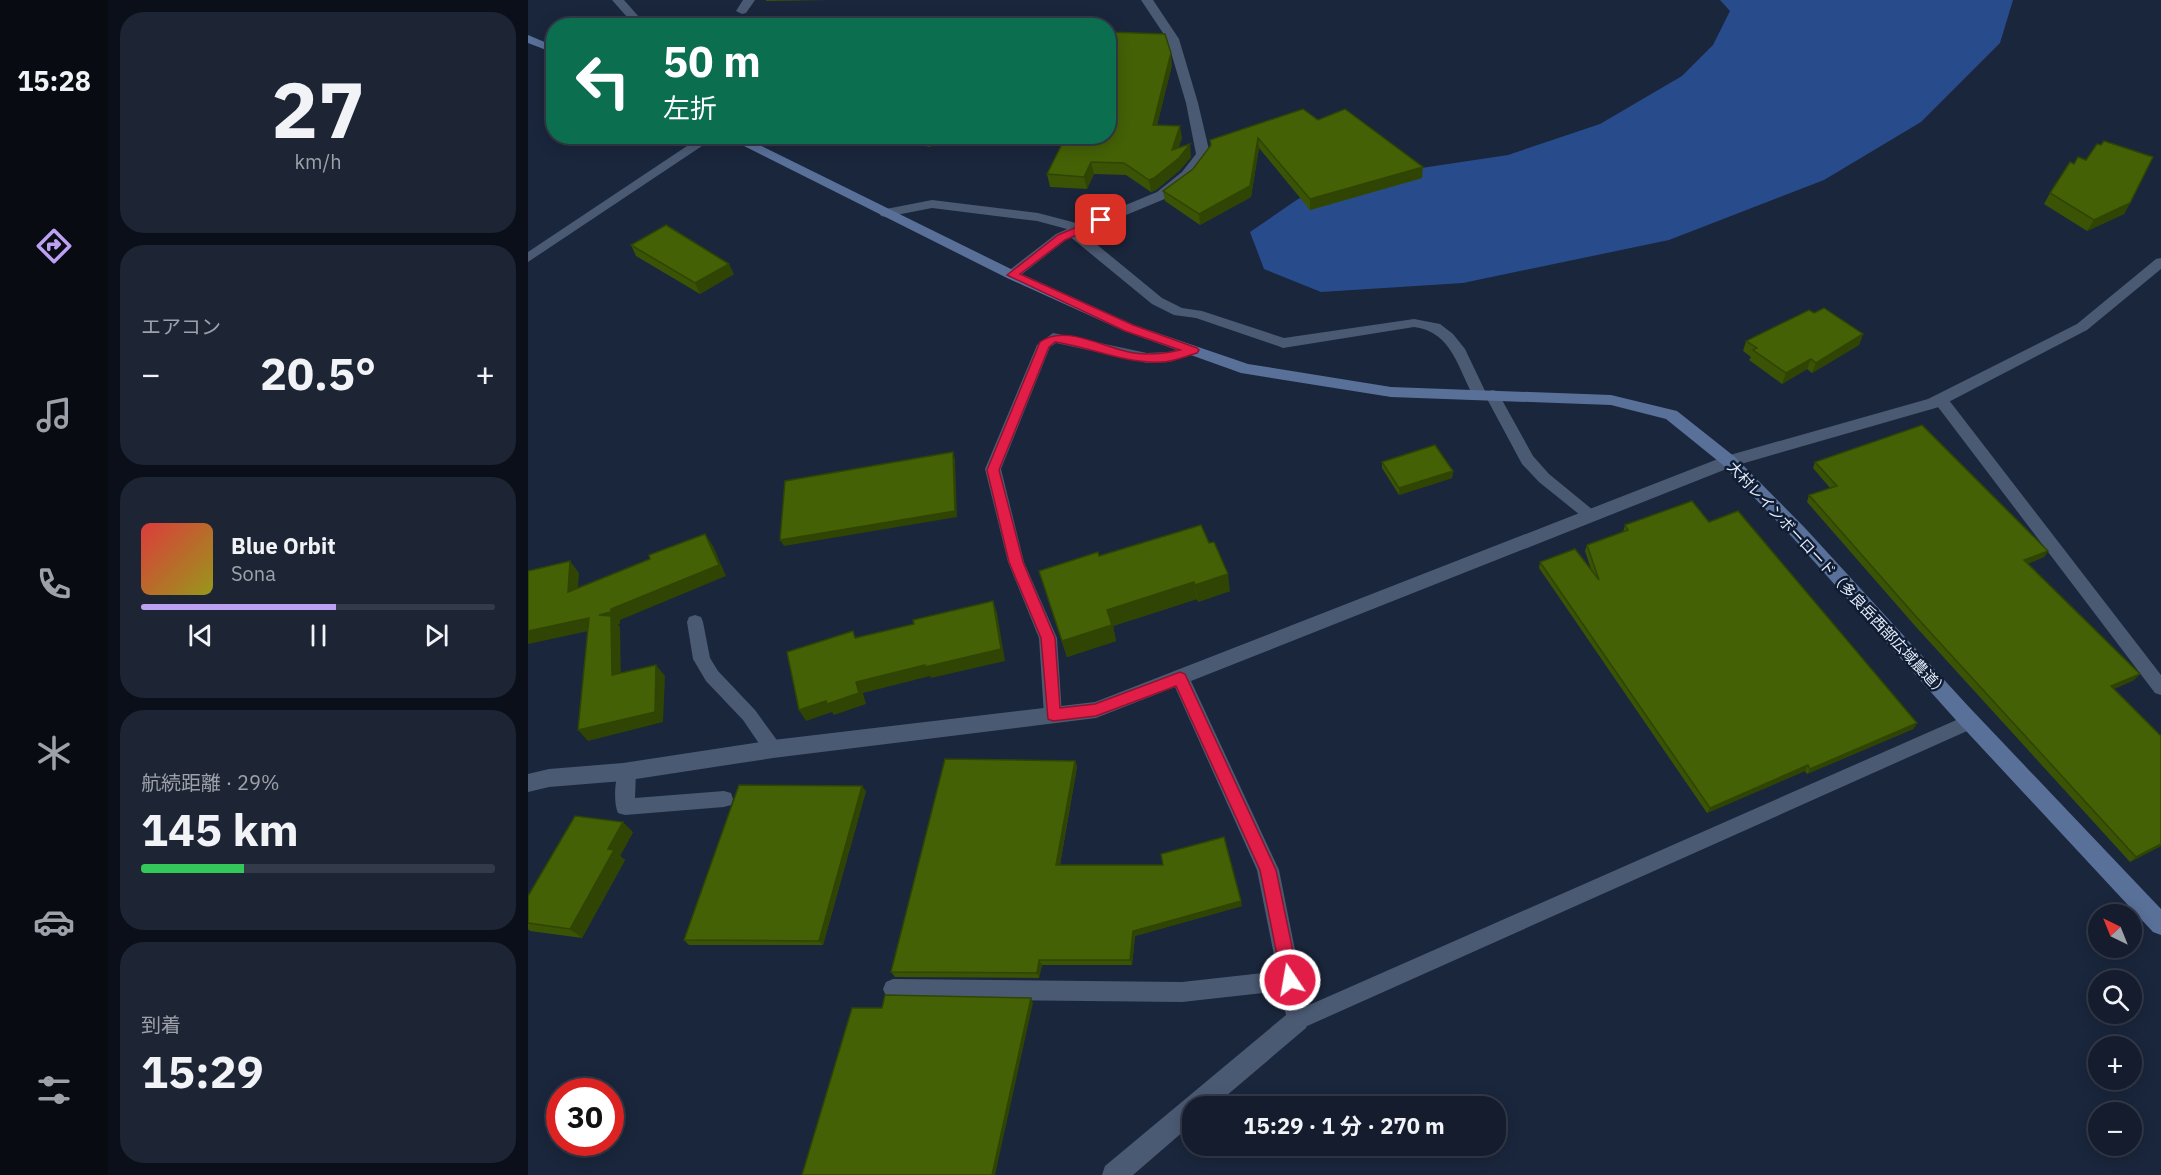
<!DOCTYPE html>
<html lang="ja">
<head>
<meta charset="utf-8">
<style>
  :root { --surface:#141c2d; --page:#1d2535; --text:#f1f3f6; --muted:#9da1aa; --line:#333a49; --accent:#bca0f2 }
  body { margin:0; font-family:"IBM Plex Sans","Noto Sans JP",sans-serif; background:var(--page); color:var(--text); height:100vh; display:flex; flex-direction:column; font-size:22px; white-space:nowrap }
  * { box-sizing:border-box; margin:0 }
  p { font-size:20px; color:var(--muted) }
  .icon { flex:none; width:33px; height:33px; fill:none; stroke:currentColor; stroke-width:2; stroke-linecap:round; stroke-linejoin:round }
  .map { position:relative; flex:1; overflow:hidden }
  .panel { display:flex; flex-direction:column; gap:12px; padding:12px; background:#0b0f19; width:420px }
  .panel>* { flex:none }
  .top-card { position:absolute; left:18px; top:18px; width:570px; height:126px; border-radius:24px; box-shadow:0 3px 15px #0003,0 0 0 2px var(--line); background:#0b6e4f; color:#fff; overflow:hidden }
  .needle { width:39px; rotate:317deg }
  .buttons { position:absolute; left:1560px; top:904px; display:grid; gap:12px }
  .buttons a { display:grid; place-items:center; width:54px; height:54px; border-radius:50%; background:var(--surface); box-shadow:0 3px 15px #0003,0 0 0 2px var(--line); font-size:30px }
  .speed { position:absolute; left:18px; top:1078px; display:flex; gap:12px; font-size:30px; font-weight:700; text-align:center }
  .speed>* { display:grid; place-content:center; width:78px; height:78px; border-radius:50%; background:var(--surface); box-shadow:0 3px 15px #0003,0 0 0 2px var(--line); line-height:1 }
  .speed .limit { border:9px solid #d22; background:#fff; color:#111 }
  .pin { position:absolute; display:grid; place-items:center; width:51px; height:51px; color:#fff; margin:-26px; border-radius:12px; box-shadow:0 3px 9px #0006 }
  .me { position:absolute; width:66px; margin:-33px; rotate:348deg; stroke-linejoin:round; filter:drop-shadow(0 0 4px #0008) }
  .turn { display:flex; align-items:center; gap:21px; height:126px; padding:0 18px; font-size:27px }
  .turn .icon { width:78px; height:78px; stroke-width:2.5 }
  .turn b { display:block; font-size:42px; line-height:51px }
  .big { font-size:45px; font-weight:700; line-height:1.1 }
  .panel .widget { flex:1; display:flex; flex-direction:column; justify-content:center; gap:9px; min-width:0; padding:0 21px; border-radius:24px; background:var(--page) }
  .panel .dial { align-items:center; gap:0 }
  .dial b { font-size:78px; line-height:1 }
  .song { display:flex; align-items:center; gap:18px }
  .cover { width:72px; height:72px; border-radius:9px; background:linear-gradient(135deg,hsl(0 70% 55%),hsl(60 70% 35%)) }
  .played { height:6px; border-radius:3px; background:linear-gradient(90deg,var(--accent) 55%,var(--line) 55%) }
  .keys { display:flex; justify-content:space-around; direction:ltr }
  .heat { display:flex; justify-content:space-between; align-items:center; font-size:33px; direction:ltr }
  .charge { height:9px; border-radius:4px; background:linear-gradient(90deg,#34c759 29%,var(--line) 0) }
  .trip { position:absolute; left:654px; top:1096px; width:324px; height:60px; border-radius:24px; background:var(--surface); box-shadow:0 3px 15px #0003,0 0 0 2px var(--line); font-weight:700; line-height:60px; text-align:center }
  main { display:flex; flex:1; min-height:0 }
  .dock { display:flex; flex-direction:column; width:108px; justify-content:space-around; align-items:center; background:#080b12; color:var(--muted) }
  .dock .icon { width:42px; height:42px }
  .dock .selected { color:var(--accent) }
  .dock b { font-size:27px; color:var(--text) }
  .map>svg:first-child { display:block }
  .forest { fill:#284b8b }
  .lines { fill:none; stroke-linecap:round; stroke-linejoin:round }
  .lane { fill:#4b5a73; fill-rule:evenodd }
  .street { fill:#4b5a73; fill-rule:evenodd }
  .secondary { fill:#597099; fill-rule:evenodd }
  .wall { fill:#3a5305 }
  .shaded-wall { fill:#304404 }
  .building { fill:#446106; stroke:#304404; stroke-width:1.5 }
  .route { fill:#e11d48; stroke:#92132f; stroke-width:1.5 }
  .labels { text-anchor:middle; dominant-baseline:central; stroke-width:5; stroke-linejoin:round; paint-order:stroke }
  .street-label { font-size:15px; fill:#e3ecfb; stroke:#101c32 }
</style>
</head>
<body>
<main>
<nav class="dock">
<b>15:28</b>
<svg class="icon selected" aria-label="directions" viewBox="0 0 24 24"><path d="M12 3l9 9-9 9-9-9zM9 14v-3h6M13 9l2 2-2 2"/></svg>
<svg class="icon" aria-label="music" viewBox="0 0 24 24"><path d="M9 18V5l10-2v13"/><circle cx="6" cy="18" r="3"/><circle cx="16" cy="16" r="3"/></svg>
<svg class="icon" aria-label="phone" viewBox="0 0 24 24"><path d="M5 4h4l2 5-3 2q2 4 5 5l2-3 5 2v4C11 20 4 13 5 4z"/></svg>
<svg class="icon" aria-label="climate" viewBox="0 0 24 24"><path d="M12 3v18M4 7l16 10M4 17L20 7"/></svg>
<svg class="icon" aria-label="car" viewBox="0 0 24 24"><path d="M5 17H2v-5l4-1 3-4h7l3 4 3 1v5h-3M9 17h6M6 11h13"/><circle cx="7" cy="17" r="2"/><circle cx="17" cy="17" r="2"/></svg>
<svg class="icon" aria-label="filters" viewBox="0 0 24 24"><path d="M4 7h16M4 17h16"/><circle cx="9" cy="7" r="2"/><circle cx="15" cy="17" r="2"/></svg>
</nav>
<section class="panel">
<div class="widget dial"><b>27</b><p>km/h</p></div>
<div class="widget"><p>エアコン</p>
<div class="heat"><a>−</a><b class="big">20.5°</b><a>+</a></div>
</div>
<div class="widget">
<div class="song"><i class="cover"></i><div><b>Blue Orbit</b><p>Sona</p></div></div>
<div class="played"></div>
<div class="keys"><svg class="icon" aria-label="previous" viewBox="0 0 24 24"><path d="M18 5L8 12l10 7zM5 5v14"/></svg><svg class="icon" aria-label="pause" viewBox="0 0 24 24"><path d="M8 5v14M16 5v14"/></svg><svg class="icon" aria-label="next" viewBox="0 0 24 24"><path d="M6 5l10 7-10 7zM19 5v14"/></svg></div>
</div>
<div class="widget"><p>航続距離 · 29%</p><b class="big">145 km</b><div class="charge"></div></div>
<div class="widget"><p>到着</p><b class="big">15:29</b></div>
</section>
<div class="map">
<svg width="1633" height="1175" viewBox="0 0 1633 1175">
  <rect width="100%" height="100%" fill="#1a263c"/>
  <path class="forest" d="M1192 0H1485L1472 43 1393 122 1296 180 1141 240 935 283 793 292 736 269 722 232 770 199 840 176 980 155 1072 124 1154 76 1185 45 1202 11Z"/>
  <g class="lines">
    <path class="lane" d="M545 228 550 229 634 298 654 308 674 311 756 338 886 319 912 324 925 334 937 349 958 393 964 390 969 391 1005 456 1021 474 1071 515 1069 519H1057L1011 482 994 464 958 397 952 400 947 399C930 370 925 332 886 327L755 348 750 346 668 318 646 315 624 304 540 235 539 232 540 229Z
      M525 333 619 353 641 352 665 345 672 350 670 353 641 362 619 363 528 343 522 347 473 469 496 562 529 638 534 715 531 720 525 723 519 720 516 715 511 638 480 562 457 469 509 345Z
      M1412 394 1417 395 1633 675V695L1627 693 1407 403 1405 399Z
      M167 615 173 617 175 622 182 658 190 671 227 710 251 743 254 749 251 755 245 757 239 755 215 720 178 681 165 659 159 622 161 617Z
      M1442 714 1448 717 1451 722 1448 727 777 1027 770 1031 763 1027 759 1020 763 1013Z
      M99 764 106 766 108 772 107 798 196 791 203 793 205 799 203 805 196 807 97 815 90 813C85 802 87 778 92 766Z
      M762 970 769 973 772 980 769 987 762 990 654 1002 365 999 358 996 355 989 358 982 365 979 654 982Z"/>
    <path class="street" d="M84 0H96L119 26H107Z
      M215 0H227L218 13 214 14 208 11Z
      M613 0H625L651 39 670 103 682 154 664 178 639 198 538 240 489 278H479L477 275 479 272 528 234 539 229 509 221 404 208 358 217 353 216 351 213 353 210 404 200 510 213 552 224 629 192 654 172 668 154 658 103 639 39Z
      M174 136H189L0 262V252Z
      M1633 258V269L1559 330 1411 407 1206 466 663 681 751 870 781 1020 778 1028 685 1107H664V1124L605 1175H574L577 1166 758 1015 729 870 647 687 568 718 245 758 95 781 21 787 0 792V774L21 769 95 763 245 740 567 702 1195 457 1400 399 1549 324 1628 259Z"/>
    <path class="secondary" d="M0 35 26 46V53L0 43Z
      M196 136H213L489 272 606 325 720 364 863 387 1083 395 1149 411 1207 457 1277 528 1441 707 1633 909V935L1625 932 1427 719 1265 538 1195 465 1138 419 1083 405 863 397 713 373 596 331 479 278Z"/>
  </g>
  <path class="wall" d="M238 0H301L238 1Z
    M644 65 629 125 654 138 650 148 663 157 652 170 628 190 623 192 598 175 566 174 559 189 522 187 519 174Z
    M775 109 790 120 894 178 782 210 731 148 723 197 672 225 637 201 635 191Z
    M346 136H412L402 147Z
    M1522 193 1602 203 1596 214 1559 231 1516 204Z
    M103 245 206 274 172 294 108 256Z
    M1286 313 1335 334 1331 345 1284 373 1279 369 1254 384 1221 360 1223 357 1215 351 1218 341Z
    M854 462 925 471 924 478 871 495 854 468Z
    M1287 462 1520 551 1516 557 1499 564 1606 680 1586 689 1633 736V846L1602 862 1388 627 1279 502 1281 495 1302 488 1285 468Z
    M1181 522 1389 723 1385 729 1279 774 1277 771 1179 813 1011 568 1012 562 1064 572 1057 551 1059 545 1095 532 1097 525Z
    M571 556 702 591 670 602 669 599 585 626 588 641 539 657 511 571Z
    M547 761 549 767 532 865 714 906 607 936 604 965H514L511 978 367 977 363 972Z
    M338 791 295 945H161L156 940Z
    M105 832 92 856 97 860 54 938 2 931 0 929V896Z"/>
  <path class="shaded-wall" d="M643 53 644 65 626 137 625 125Z
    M652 126 654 138 645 162 644 150Z
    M399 136H412L402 147Z
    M730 138 731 148 723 197 672 225 671 214Z
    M662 144 663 157 652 170 628 190 623 192 621 180Z
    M563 162 566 174 559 189 556 177Z
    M895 167 894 178 782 210V199Z
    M1602 203 1596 214 1559 231 1566 220Z
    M201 264 206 274 172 294 167 283Z
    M1335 334 1331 345 1284 373 1288 363Z
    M1283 359 1279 369 1254 384 1258 373Z
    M425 452 427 459 429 517 256 546 252 540Z
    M925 471 924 478 871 495V488Z
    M177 534 185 546 198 576 92 620V624H90L92 627 93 686 84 675 71 615 83 609Z
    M1520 551 1516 557 1491 567 1496 560Z
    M42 561 51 573 49 603 40 592Z
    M700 574 702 591 670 602 667 585Z
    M666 582 669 599 585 626 588 641 539 657 534 641 579 610Z
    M465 601 469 613 477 661 403 678 402 676 335 693 338 704 306 715 304 712 278 721 271 710 328 682Z
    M61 618 70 629 0 644V631Z
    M128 665 137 676 135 722 60 741 50 730Z
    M1612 674 1606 680 1578 692 1583 686Z
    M1389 723 1385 729 1279 774 1282 769Z
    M547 761 549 767 531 870 528 865Z
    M1280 765 1277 771 1179 813 1182 808Z
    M334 786 338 791 295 945 291 941Z
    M95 822 105 832 92 856 97 860 54 938 42 929 80 849Z
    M1633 844V846L1602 862 1608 857Z
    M713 901 714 906 607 936 604 965 602 960 605 931Z
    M511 960 514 965 511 978 509 973Z
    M503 998 505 1003 467 1175H464Z"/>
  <path class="building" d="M580 32 637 34 643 53 625 125 652 126 644 150 662 144 651 158 626 178 621 180 596 163 563 162 556 177 519 174 538 136H580Z
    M775 109 790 120 817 109 895 167 782 199 730 138 722 186 671 214 635 191 665 169 683 145 682 140Z
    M1576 141 1625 157 1602 203 1566 220 1522 193 1542 162 1546 164 1550 157 1558 160 1569 144 1573 145Z
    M138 225 201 264 167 283 103 245Z
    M1296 308 1335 334 1288 363 1283 359 1258 373 1225 350 1229 348 1218 341 1281 310 1286 313Z
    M1394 425 1520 551 1496 560 1612 674 1583 686 1633 736V844L1608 857 1392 621 1281 495 1309 486 1287 462Z
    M907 445 925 471 871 488 854 462Z
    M425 452 427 511 252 540 257 481Z
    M1164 501 1181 522 1210 511 1389 723 1282 769 1280 765 1182 808 1012 562 1047 549 1071 580 1059 545 1100 530 1097 525Z
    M673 525 681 543 686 542 700 574 667 585 666 582 579 610 584 625 534 641 511 571 570 552 571 556Z
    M177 534 191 565 83 609V612L71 615 83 616 84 675 128 665 127 712 50 730 61 618 0 631V571L42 561 40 592 122 559 121 555Z
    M465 601 473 649 397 667V665L328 682 331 693 299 704 298 701 271 710 259 652 325 631 327 638 386 624 385 620Z
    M417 759 547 761 528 865H635L633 854 696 837 713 901 605 931 602 960H511L509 973 363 972Z
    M211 785 334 786 291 941 156 940Z
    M47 816 95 822 80 849 86 850 42 929 0 923V896Z
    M357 995 503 998 464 1175H274L324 1008H354Z"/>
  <path class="route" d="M573 217 577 218V223L537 240 492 274 605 325 669 348 671 350 669 353C658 356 645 362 633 362 597 364 562 347 527 342L521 347 471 470 495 562 527 638 532 708 567 704 652 672 657 674 748 870 771 980 768 985 762 988 756 985 754 980 732 870 648 686 568 716 525 721 520 719 513 638 481 562 459 470 512 342C537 323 577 349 606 353 622 355 636 354 652 350L597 331 479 275 530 235Z"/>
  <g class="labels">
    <g class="street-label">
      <text transform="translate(1310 579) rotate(47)">大村レインボーロード（多良岳西部広域農道）</text>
    </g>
  </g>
</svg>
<div class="buttons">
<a><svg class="needle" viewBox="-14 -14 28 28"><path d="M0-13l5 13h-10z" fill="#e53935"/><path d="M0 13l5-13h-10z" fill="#9da1aa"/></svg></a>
<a><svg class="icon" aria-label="search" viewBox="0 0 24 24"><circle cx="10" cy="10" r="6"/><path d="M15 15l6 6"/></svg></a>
<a>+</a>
<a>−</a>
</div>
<div class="speed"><div class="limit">30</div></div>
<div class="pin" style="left:573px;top:220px;background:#d93025"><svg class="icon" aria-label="arrive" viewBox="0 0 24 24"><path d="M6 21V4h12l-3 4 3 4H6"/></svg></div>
<svg class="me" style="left:762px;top:980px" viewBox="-20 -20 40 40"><circle r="17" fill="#e11d48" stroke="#fff" stroke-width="3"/><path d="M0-11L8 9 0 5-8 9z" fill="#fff"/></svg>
<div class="trip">15:29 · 1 分 · 270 m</div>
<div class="top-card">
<div class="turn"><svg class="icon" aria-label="left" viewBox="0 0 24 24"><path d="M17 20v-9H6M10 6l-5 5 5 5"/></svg><div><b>50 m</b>左折</div></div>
</div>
</div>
</main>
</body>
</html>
